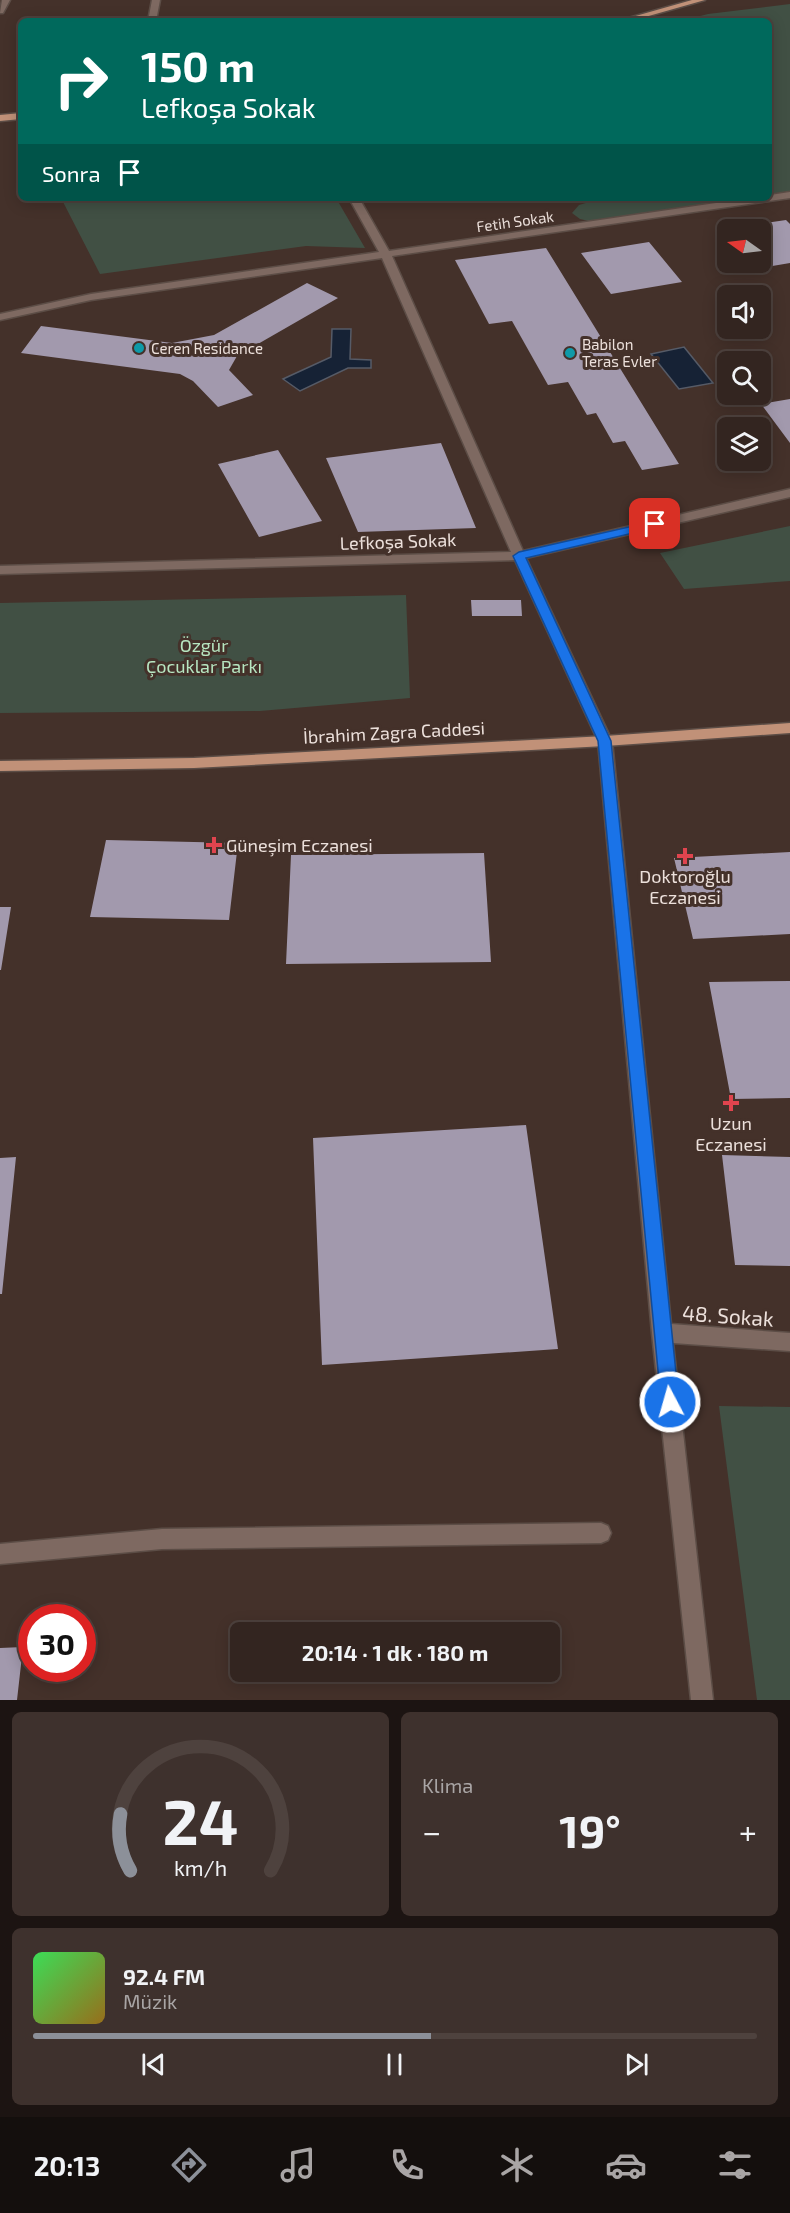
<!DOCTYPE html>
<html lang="tr">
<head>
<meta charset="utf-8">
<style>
  :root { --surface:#332520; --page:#3e312d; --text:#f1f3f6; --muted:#a9a5a5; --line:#4e423e; --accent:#8c9099 }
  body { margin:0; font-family:"Exo 2",sans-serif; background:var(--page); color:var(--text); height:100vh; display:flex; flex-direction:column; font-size:22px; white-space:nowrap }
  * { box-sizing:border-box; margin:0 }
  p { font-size:20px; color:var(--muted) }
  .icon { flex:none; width:33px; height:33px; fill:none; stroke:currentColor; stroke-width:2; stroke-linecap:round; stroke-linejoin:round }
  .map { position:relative; height:1700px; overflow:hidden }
  .side { display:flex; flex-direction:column; gap:12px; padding:12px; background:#1c1412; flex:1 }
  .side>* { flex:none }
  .top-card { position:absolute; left:18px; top:18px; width:754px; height:183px; border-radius:9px; box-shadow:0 3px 15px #0003,0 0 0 2px var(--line); background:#00695c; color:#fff; overflow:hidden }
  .needle { width:39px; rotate:284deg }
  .fabs { position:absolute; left:717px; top:219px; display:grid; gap:12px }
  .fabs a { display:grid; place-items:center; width:54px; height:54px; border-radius:9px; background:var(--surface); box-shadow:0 3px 15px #0003,0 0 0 2px var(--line); font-size:30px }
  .speed { position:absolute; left:18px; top:1604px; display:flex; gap:12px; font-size:30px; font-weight:700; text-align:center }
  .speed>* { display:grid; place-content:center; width:78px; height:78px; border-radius:50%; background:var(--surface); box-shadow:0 3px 15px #0003,0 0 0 2px var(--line); line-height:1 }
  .speed .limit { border:9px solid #d22; background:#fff; color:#111 }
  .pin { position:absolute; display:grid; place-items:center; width:51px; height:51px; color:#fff; margin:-26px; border-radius:12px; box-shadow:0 3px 9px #0006 }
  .me { position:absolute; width:66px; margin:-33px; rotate:354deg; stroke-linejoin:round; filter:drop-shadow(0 0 4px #0008) }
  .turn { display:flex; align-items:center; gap:21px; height:126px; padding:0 24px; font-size:27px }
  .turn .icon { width:78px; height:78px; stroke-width:2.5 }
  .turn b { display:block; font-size:42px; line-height:51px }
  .then { display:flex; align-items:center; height:57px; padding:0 24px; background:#0003; gap:12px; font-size:22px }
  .big { font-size:45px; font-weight:700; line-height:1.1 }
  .side .widget { flex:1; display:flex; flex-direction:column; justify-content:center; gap:9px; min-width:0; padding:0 21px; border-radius:9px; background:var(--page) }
  .side .dial { align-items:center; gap:0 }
  .dial svg { height:156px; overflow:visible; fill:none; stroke:var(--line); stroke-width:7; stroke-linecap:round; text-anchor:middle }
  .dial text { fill:var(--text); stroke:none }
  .song { display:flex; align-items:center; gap:18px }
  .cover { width:72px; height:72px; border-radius:9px; background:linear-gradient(135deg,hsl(130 70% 55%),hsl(40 70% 35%)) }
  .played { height:6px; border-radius:3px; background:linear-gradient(90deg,var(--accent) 55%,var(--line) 55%) }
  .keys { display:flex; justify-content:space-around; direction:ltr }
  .heat { display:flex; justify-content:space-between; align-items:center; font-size:33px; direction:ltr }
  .side .tiles { flex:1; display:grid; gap:12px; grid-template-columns:1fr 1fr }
  .widget:last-child { grid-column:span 2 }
  .trip { position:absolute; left:230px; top:1622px; width:330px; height:60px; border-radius:9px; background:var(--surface); box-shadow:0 3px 15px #0003,0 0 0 2px var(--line); font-weight:700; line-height:60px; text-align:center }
  .dock { display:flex; height:96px; justify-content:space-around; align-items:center; background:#140f0d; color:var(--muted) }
  .dock .icon { width:42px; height:42px }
  .dock .current { color:var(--accent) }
  .dock b { font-size:27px; color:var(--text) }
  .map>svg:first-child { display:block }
  .green { fill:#415044 }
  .water { fill:#162235; stroke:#565b67; stroke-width:1.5 }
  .building { fill:#a299ad }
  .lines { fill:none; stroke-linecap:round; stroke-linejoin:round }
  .minor-casing { stroke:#5c4d46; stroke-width:3 }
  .major-casing { stroke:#5c4d46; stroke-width:3 }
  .minor { fill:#7e6961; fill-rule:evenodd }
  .major { fill:#c19178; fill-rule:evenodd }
  .route { fill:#1a73e8; stroke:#114b97; stroke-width:1.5 }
  .culture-dot { fill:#0f9aa8; stroke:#44312a; stroke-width:2 }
  .health-dot { fill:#e0444e; stroke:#44312a; stroke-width:2 }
  .labels { text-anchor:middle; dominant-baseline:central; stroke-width:6; stroke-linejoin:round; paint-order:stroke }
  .far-street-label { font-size:15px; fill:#ece0db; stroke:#44312a }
  .far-poi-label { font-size:15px; fill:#ece0db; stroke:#44312a; text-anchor:start }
  .street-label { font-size:18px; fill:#ece0db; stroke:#44312a }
  .park-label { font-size:18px; fill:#b7e6c1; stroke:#44312a }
  .poi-label { font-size:18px; fill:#ece0db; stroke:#44312a }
  .near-street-label { font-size:21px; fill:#ece0db; stroke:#44312a }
</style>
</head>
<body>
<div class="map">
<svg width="790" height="1700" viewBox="0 0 790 1700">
  <rect width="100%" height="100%" fill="#44312a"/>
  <path class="green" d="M790 4V191L770 194V21H681L708 14Z
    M61 198H336L365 248 306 246 100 274Z
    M603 198H745L593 222 580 219 572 213 579 205Z
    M790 526V581L684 589 660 553Z
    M406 595 410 698 260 711 0 713V603Z
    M719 1406 790 1407V1700H757Z"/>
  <path class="water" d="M332 329H351L350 359 371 360V368H348L300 391 283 379 331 357Z
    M684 347 713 383 679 389 651 354Z"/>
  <path class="building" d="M786 220 790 224V263L755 269 749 262H760V230L732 228Z
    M649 242 682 282 611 294 581 253Z
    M546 248 679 464 642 470 625 441 613 443 596 413 587 415 568 382 548 385 512 321 489 324 455 260Z
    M307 283 338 298 237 356 229 370 253 395 218 407 193 381 180 374 21 353 41 326 172 343 214 335Z
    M790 399V443L761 404Z
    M441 443 476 528 358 532 326 458Z
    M278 450 322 521 259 537 218 464Z
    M471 600H521L522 616H472Z
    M106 840 238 843 229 920 90 917Z
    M790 852V934L693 939 674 858Z
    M484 853 491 962 286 964 291 855Z
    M0 907H11L1 970H0Z
    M790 981V1098L731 1099 709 982Z
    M526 1125 558 1349 322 1365 313 1138Z
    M722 1155 790 1157V1266L735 1265Z
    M16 1157 2 1294H0V1158Z
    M23 1647 17 1700H0V1648Z"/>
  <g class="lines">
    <defs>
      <path id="minor" d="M2 0H10L3 13H0Z
        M152 0H160L156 21H148Z
        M790 192V198L392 256 523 551 790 489V497L526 558 612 741 671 1324 790 1333V1351L673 1343 713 1700H691L652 1333 598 741 515 560 0 574V566L511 552 382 258 91 300 0 320V314L91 294 379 252 349 198H359L389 251 750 198H770V195Z
        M601 1523 608 1526 611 1533 608 1540 601 1543 162 1549 0 1564V1544L162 1529Z"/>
      <path id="major" d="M692 0H705L631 21H618Z
        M21 113V119L0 121V115Z
        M790 723V733L605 746 194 768 0 771V761L194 758 605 736Z"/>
    </defs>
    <use href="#minor" class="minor-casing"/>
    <use href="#major" class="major-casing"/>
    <use href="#minor" class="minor"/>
    <use href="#major" class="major"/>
  </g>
  <path class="route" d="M655 521 659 522V527L526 558 611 741 679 1402 676 1408 670 1411 663 1408 661 1402 598 741 513 556 519 552Z"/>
  <g class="culture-dot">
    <circle cx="139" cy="348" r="6"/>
    <circle cx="570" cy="353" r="6"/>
  </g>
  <g class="health-dot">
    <path d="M211 836h6v6h6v6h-6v6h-6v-6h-6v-6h6z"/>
    <path d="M682 847h6v6h6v6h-6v6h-6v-6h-6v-6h6z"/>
    <path d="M728 1094h6v6h6v6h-6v6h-6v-6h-6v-6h6z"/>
  </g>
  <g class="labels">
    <g class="far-street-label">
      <text transform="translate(515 221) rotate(-8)">Fetih Sokak</text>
    </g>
    <g class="far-poi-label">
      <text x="582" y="344">Babilon<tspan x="582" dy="17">Teras Evler</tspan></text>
      <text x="151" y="348">Ceren Residance</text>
    </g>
    <g class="street-label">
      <text transform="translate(398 541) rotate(-2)">Lefkoşa Sokak</text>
      <text transform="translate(394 732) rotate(-3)">İbrahim Zagra Caddesi</text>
    </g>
    <g class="park-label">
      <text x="204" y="645">Özgür<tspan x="204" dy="21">Çocuklar Parkı</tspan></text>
    </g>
    <g class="poi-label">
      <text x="226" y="845" text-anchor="start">Güneşim Eczanesi</text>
      <text x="685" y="876">Doktoroğlu<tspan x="685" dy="21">Eczanesi</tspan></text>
      <text x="731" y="1123">Uzun<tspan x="731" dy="21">Eczanesi</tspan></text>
    </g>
    <g class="near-street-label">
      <text transform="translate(728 1315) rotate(4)">48. Sokak</text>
    </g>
  </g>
</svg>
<div class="fabs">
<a><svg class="needle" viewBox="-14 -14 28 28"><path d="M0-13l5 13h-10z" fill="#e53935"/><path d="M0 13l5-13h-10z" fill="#a9a5a5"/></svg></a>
<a><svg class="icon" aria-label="sound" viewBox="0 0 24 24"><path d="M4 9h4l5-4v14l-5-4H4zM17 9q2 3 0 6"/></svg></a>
<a><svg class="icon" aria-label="search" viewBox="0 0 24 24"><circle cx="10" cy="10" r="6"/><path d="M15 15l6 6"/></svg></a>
<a><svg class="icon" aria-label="layers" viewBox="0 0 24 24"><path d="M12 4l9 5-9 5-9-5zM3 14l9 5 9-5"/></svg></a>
</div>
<div class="speed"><div class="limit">30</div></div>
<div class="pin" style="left:655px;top:524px;background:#d93025"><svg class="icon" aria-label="arrive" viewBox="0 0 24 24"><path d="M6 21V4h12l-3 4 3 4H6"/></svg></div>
<svg class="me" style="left:670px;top:1402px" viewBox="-20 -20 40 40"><circle r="17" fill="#1a73e8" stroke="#fff" stroke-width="3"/><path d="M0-11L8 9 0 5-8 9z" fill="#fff"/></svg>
<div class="trip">20:14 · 1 dk · 180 m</div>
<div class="top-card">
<div class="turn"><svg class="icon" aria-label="right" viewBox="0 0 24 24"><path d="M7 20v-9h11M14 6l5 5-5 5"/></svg><div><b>150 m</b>Lefkoşa Sokak</div></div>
<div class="then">Sonra<svg class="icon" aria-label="arrive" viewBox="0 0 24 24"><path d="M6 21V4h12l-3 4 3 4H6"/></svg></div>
</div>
</div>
<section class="side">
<div class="tiles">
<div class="widget dial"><svg viewBox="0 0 100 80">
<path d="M14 69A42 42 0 1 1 86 69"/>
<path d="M14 69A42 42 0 0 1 9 40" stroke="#8c9099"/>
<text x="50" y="56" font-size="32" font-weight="700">24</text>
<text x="50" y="72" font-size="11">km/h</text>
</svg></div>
<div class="widget"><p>Klima</p>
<div class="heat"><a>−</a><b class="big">19°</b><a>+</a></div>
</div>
<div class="widget">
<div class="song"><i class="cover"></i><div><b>92.4 FM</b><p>Müzik</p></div></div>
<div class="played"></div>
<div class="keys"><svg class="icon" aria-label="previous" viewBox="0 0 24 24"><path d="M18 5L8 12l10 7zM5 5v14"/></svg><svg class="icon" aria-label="pause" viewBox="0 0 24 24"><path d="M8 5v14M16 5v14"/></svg><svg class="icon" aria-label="next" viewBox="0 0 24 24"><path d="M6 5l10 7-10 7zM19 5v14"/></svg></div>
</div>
</div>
</section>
<nav class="dock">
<b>20:13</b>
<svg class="icon current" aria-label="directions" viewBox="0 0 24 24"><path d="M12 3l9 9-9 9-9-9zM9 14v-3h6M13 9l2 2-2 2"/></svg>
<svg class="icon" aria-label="music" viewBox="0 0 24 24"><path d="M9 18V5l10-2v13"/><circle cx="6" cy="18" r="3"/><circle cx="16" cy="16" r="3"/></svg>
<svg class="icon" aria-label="phone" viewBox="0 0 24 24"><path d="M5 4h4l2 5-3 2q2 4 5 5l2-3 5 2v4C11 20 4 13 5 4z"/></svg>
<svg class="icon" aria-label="climate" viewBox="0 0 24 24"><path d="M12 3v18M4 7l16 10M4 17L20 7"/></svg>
<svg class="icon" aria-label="car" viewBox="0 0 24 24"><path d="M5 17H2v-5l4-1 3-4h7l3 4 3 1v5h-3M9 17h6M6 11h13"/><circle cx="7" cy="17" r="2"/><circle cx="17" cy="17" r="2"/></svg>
<svg class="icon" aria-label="filters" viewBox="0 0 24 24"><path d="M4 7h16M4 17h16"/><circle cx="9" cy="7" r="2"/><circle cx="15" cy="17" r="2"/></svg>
</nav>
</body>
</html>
